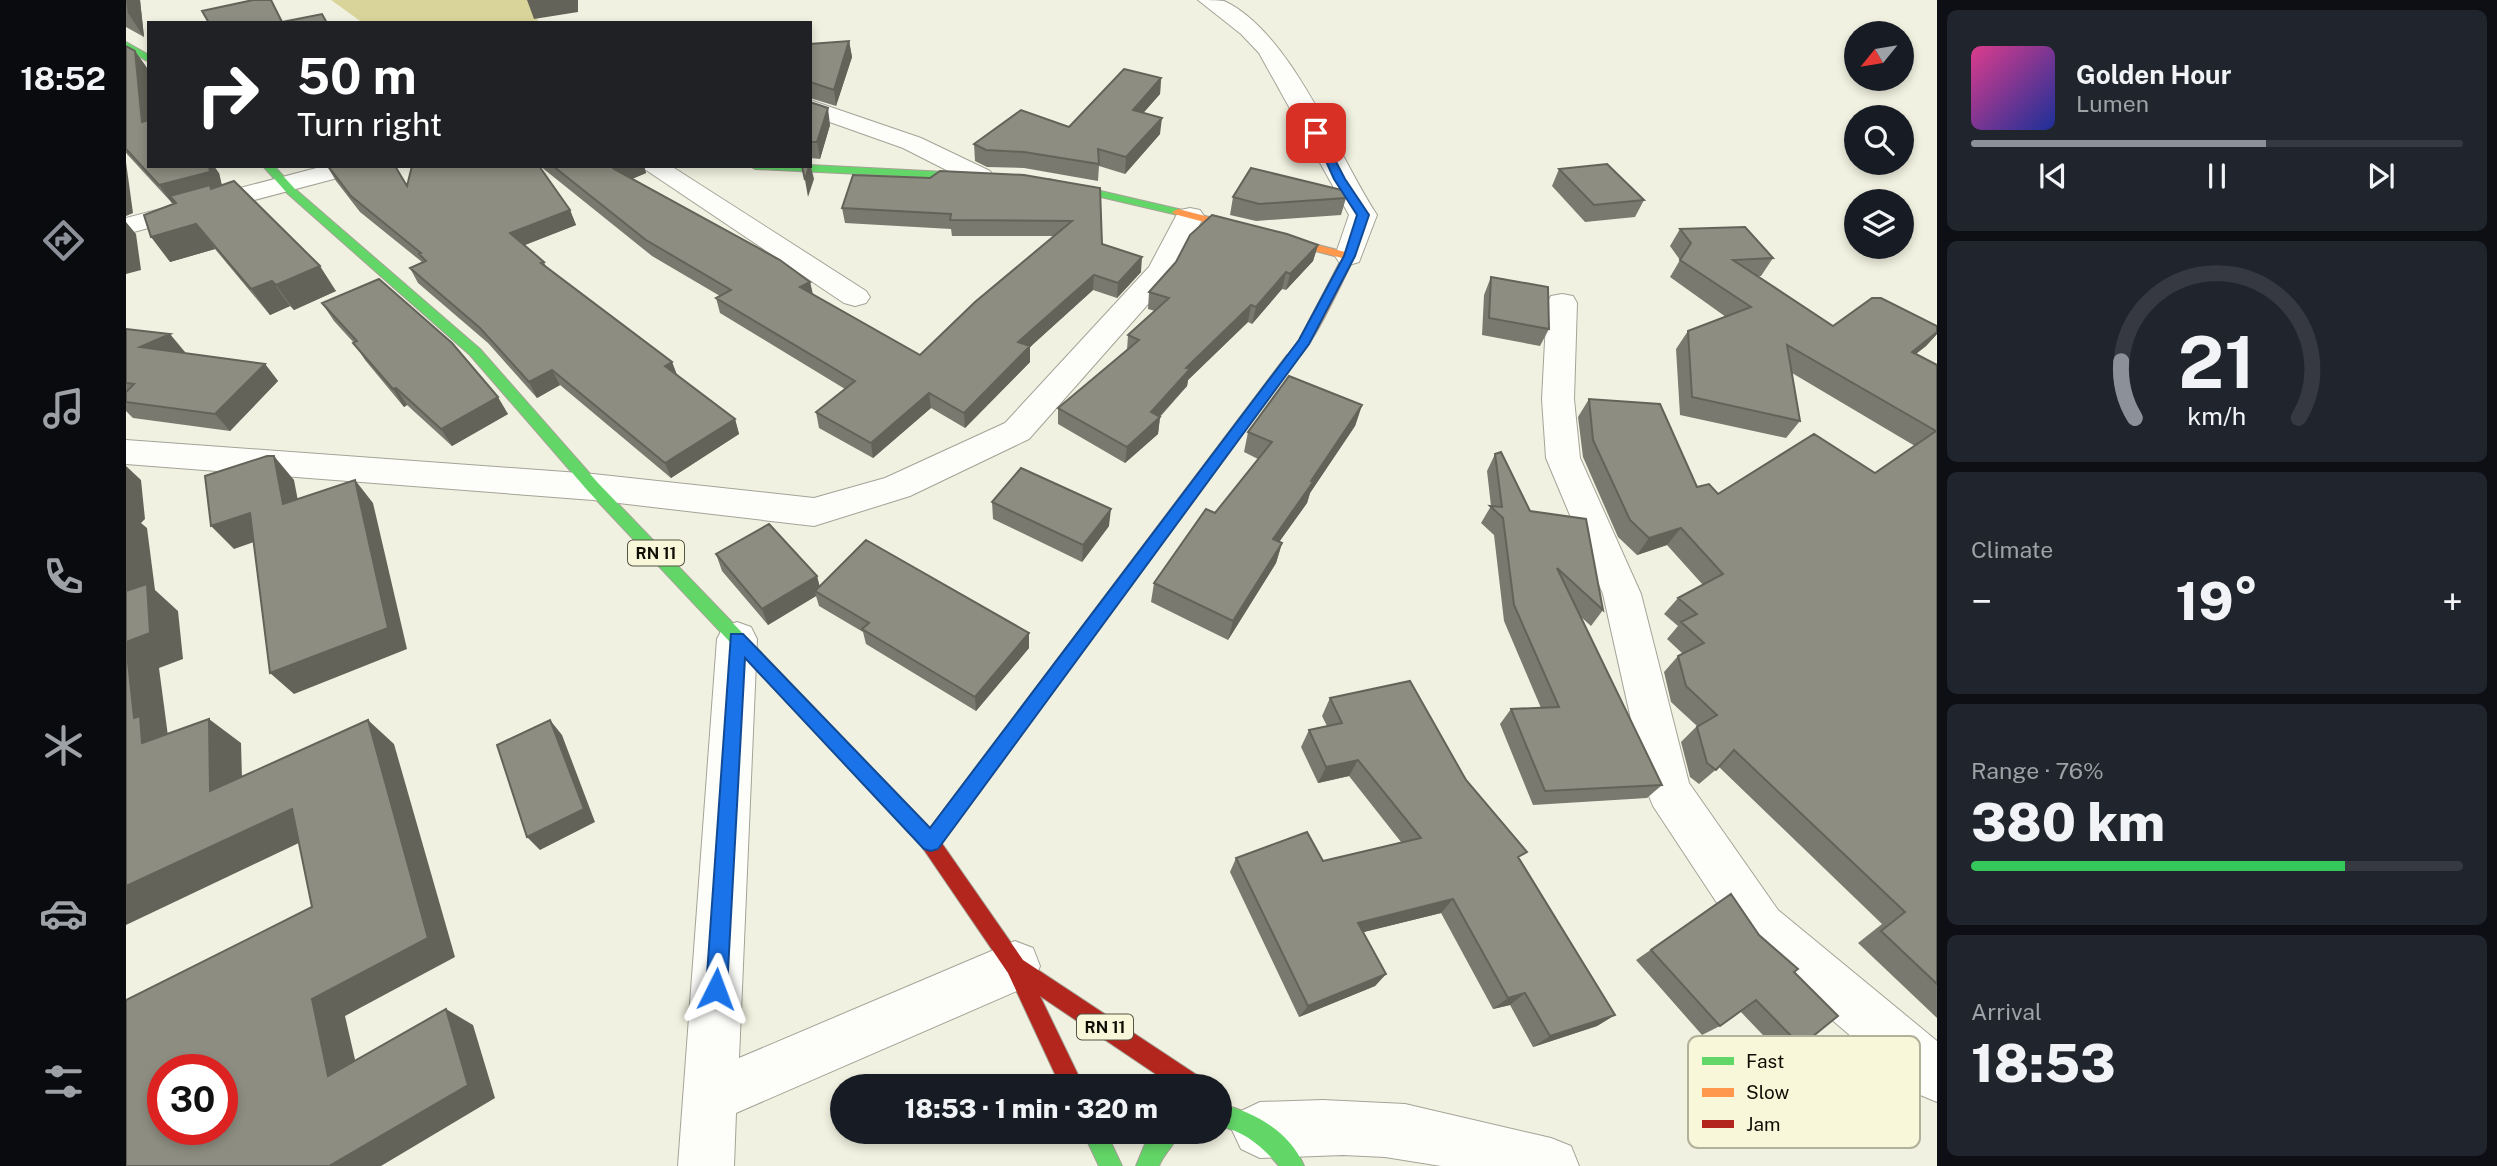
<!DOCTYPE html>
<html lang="en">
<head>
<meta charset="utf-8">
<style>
  :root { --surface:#171b24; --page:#20242c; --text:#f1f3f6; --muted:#9ea1a6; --line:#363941; --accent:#8c9099 }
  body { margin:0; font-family:"Public Sans",sans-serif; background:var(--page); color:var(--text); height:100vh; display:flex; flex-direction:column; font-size:26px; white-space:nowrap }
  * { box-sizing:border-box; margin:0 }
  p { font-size:23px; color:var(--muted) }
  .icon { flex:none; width:38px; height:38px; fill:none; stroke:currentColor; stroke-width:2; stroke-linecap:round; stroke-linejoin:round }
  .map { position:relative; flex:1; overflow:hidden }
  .sheet { display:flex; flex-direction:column; gap:10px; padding:10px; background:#0d0f14; width:560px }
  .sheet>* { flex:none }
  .guide { position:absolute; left:21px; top:21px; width:665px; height:147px; border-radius:0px; box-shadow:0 4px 10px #0003; background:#202124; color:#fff; overflow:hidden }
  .needle { width:46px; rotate:240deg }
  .controls { position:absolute; left:1718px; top:21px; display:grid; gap:14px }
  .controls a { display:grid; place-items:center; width:70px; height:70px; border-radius:50%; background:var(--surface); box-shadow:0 4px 10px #0003; font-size:35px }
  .speed { position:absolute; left:21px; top:1054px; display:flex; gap:14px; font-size:35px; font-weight:700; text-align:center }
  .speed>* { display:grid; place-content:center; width:91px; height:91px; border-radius:50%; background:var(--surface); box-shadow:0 4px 10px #0003; line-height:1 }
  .speed .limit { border:10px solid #d22; background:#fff; color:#111 }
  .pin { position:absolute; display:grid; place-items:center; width:60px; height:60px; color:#fff; margin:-30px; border-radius:14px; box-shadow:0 4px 10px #0006 }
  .me { position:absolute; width:77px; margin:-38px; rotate:3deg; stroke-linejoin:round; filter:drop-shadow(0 0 5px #0008) }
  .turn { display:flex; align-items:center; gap:24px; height:147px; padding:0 35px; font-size:32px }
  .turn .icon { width:91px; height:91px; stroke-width:2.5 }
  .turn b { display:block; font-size:49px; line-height:60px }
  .big { font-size:52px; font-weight:800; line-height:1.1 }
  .sheet .widget { flex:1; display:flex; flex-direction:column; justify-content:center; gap:10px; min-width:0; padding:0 24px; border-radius:10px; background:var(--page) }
  .sheet .dial { align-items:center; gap:0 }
  .dial svg { height:182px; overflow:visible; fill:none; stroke:var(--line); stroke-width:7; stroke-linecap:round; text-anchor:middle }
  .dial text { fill:var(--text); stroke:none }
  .song { display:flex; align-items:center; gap:21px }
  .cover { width:84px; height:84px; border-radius:10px; background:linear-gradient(135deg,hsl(330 70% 55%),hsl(230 70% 35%)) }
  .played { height:7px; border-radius:4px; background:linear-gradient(90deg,var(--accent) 60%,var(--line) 60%) }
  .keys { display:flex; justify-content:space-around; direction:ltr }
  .heat { display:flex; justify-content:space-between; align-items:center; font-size:38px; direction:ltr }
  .charge { height:10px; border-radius:5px; background:linear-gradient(90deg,#34c759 76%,var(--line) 0) }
  .trip { position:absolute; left:704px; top:1074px; width:402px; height:70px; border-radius:35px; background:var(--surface); box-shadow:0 4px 10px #0003; font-weight:800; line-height:70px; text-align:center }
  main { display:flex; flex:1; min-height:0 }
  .tab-bar { display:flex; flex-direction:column; width:126px; justify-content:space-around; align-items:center; background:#090b0e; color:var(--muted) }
  .tab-bar .icon { width:49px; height:49px }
  .tab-bar .on { color:var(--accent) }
  .tab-bar b { font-size:32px; color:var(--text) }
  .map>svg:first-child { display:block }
  .forest { fill:#d9d59a }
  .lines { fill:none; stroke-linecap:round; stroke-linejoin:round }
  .street-casing { stroke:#a4a397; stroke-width:2 }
  .fast-casing { stroke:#a4a397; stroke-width:2 }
  .slow-casing { stroke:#a4a397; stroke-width:2 }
  .jam-casing { stroke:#a4a397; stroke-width:2 }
  .street { fill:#fdfdfa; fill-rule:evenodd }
  .fast { fill:#63d668; fill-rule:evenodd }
  .slow { fill:#ff974d; fill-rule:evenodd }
  .jam { fill:#b3261e; fill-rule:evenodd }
  .wall { fill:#7a796f }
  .shaded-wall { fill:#63635a }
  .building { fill:#8e8d81; stroke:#63635a; stroke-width:2; fill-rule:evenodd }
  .route { fill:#1a73e8; stroke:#114b97; stroke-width:2 }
  .labels { text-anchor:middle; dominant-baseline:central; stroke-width:7; stroke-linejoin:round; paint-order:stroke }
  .shield { fill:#f8f7da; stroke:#555445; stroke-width:2 }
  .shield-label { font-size:16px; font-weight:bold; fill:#0f0e05 }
  .key { fill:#f8f7da; stroke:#b2b19a; stroke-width:2 }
  .key-label { font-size:19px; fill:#0f0e05 }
</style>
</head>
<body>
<main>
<nav class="tab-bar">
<b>18:52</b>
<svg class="icon on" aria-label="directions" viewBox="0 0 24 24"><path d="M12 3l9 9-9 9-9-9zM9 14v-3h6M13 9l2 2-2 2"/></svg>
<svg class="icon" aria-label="music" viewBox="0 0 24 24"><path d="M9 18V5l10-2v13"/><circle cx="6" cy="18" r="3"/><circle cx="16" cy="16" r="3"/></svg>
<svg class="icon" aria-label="phone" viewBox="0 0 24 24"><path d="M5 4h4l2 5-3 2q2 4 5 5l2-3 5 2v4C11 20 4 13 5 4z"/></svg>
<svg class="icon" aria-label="climate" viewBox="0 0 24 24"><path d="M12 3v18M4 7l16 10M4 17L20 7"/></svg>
<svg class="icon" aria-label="car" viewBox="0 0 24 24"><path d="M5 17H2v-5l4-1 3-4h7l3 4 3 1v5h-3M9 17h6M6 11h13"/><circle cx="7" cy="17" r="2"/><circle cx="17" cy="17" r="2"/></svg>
<svg class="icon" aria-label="filters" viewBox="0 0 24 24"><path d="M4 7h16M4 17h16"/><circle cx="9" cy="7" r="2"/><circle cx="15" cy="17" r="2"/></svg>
</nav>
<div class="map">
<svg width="1811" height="1166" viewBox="0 0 1811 1166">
  <rect width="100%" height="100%" fill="#f1f1e1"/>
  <path class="forest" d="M205 0H402L413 23H237Z"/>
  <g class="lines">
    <defs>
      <path id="street" d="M1072 0C1080 0 1091 0 1098 1 1165 32 1211 154 1251 215L1233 262 1223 265 1213 262 1209 256 1223 215 1133 53 1115 34Z
        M684 100 795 138 864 171 868 177 864 183H846L777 148 684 115Z
        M198 166H242L238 171 0 234V218Z
        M514 166H545L740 291 744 297 740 303 729 306 718 303Z
        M1064 208 1074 210 1078 216 1046 277 903 439 784 496 688 526 467 500 0 464V440L467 474 688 498 759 478 879 423 1023 267 1050 216 1054 210Z
        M1436 294 1447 296 1451 303 1448 399 1454 458 1515 594 1563 783 1652 910 1811 1041V1102L1792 1094 1618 944 1527 806 1521 791 1477 594 1420 458 1416 399 1421 303 1425 296Z
        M611 622 625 627 631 639 613 1058 889 941 907 948 914 966 907 984 610 1113 608 1166H552L591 639 597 627Z
        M1197 1100 1279 1104 1425 1138 1445 1146 1453 1166H1315L1259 1157 1217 1155 1134 1158 1115 1149 1106 1130 1115 1111 1134 1102Z"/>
      <path id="fast" d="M0 42 23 55V62L0 49Z
        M684 165 859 174 864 177 859 180 629 169 624 166Z
        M137 166H148L169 189 354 349 472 483 804 828 1161 355 1166 354 1172 358 812 848 805 851 794 844 462 491 344 355 161 193Z
        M923 179 1052 209 1058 212 1052 215 919 184V180Z
        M1094 1104C1129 1112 1164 1132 1178 1166H1153C1136 1146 1119 1132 1094 1126Z
        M957 1132H980L996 1166H973Z
        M1027 1132H1054C1049 1145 1038 1153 1033 1166H1010L1022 1137Z"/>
      <path id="slow" d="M1052 209 1227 254 1229 256C1218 277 1184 355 1166 362L1160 358 1173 340 1216 258 1048 214 1046 212Z"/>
      <path id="jam" d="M801 829 808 832 897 960 1077 1079 1080 1087H1049L914 996 958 1087H935L882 973 794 844 792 838 794 832Z"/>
    </defs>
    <use href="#street" class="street-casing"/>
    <use href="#fast" class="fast-casing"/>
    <use href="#slow" class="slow-casing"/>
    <use href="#jam" class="jam-casing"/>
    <use href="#street" class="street"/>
    <use href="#fast" class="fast"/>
    <use href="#slow" class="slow"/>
    <use href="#jam" class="jam"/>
  </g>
  <path class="wall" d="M0 0H14L18 37 0 27Z
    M723 41 726 57 710 106 684 98V44Z
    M0 46 9 51 21 68 23 83V166L93 173 96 186 210 291 168 310 164 306 144 315 89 249 44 262 49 203H46L0 153Z
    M1035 78 1034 94 1017 113 1034 134 999 174 973 166 972 181 898 168 861 167 849 161 848 144 943 127Z
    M684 102 704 125 694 159 684 158Z
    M201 166 281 186 444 210 450 225 399 245 418 262 420 267 546 362 551 375 609 419 613 434 545 478 434 385 411 398 362 343 292 283 284 268 296 262 234 212 210 181Z
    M414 166H518L520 173 506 179 684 282 687 294 794 355 928 236H826L825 229 719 223 716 208 804 178 898 175 976 244 1015 272 991 298 967 290 904 347V362L839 428 805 408 747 458 693 428 690 412 719 389 594 313 590 298 594 296 526 256Z
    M1433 169 1518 200 1509 217 1459 222 1426 186Z
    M1107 197 1220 198 1215 215 1130 221 1104 215Z
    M1554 229 1647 258 1635 276H1632L1707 326H1811V334L1800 346 1790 354 1811 365V1018L1732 943 1756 924 1593 767 1573 784 1564 777 1555 742 1571 726 1545 702 1538 672 1552 656 1557 654 1541 639 1552 626 1538 614 1552 598 1577 585 1541 545 1511 555 1492 537 1457 457 1452 417 1463 399 1571 487 1592 494 1749 473 1789 446 1666 373 1674 421 1660 438 1554 415 1550 349 1562 331 1600 317 1544 277 1554 260 1544 246Z
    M1192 245 1187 261 1160 290 1156 289 1126 324 1122 322 1062 380 1061 386 1034 417 1032 434 999 463 932 424V408L1001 350 1002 335 1029 311 1022 309 1023 292Z
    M1365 277 1423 329 1414 346 1356 335 1358 295Z
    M196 303 382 414 326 446 281 405 278 407 239 360 228 343 208 321Z
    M0 329 59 352 56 353 139 364 152 381 104 431 7 418 0 411Z
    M1236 405 1229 426 1184 493 1181 503 1153 542 1156 543 1150 563 1102 640 1025 602 1028 583 1089 513 1132 459 1118 452 1122 432Z
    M1369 454 1404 511 1477 610 1465 626 1455 617 1536 785 1521 798 1407 805 1374 724 1385 709 1415 708 1378 621 1368 535 1355 523 1365 506 1361 471Z
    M866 502 983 526 956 562 867 519Z
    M590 554 691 576 694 587 903 648 850 711 740 644 737 632 693 606 690 596 642 625 596 571Z
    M1204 698 1340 780 1394 859 1489 1015 1471 1026 1407 1047 1384 1005 1367 1009 1315 913 1237 932 1260 974 1249 986 1173 1017 1104 872 1110 858 1197 861 1275 842 1223 776 1192 783 1175 747 1183 730 1201 726 1196 716Z
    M1605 894 1633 935 1668 972 1675 1046 1655 1054 1614 1011 1594 1026 1576 1035 1510 960Z"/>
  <path class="shaded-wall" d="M0 0H14L18 37 2 13Z
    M401 0H452V12L408 19Z
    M723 41 726 57 710 106 708 90Z
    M9 51 21 68 23 83V131L16 122Z
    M1035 78 1034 94 1005 127 1007 110Z
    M702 108 704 125 694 159 691 142Z
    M1036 118 1034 134 999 174 1000 157Z
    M0 162 7 213 0 216Z
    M684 163 688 179 682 197 679 180 683 166H684Z
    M83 166H88L93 173 97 190 44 196 49 202 46 203 33 185Z
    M496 166H518L520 173 494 184 488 169Z
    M444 210 450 225 391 248 384 233Z
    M0 222 10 234 15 270 0 274Z
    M70 224 89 249 44 262 25 237Z
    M1192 245 1187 261 1160 290 1164 274Z
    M1016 257 1015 272 991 298 992 283Z
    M194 266 210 291 168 310 150 285Z
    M1160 272 1156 289 1126 324 1130 307Z
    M968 275 967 290 904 347V362L839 428 838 413 892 342Z
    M146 281 164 306 144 315 125 289Z
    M684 282 687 297 674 287Z
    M1125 305 1122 322 1062 380 1061 386 1028 422 1034 417 1032 434 999 463 1001 447 1025 412 1060 368Z
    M1811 332V334L1800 346 1770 369 1786 352Z
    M44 334 59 352 29 365 14 347Z
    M546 362 552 378 539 366Z
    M139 364 152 381 104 431 89 414Z
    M426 370 434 385 411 398 403 382Z
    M270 388 281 405 278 407 267 389Z
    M803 393 805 408 747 458 745 443Z
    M372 397 382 414 326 446 315 429Z
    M1236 405 1229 426 1184 493 1181 503 1141 559 1147 539Z
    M609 419 613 434 545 478 539 463Z
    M148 456 168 480 177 527 157 504Z
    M0 466 15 480 19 519 15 523 21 528 29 590 52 611 57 659 33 668 42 736 16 743 8 718 0 642Z
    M229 480 247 503 281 649 168 694 144 673Z
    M985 509 983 526 956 562 957 545Z
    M124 513 145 536 108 549 85 526Z
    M1555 528 1541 545 1511 555 1523 538Z
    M1156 543 1150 563 1102 640 1107 621Z
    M691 576 695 593 689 591 690 596 642 625 636 609Z
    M903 633V648L850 711 849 697Z
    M83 719 115 743 117 814 84 791Z
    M242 720 268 744 329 957 219 1016 236 1090 202 1076 186 999Z
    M424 720 436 735 469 822 414 850 401 837Z
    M1232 760 1223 776 1192 783 1200 767Z
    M166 809 196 832 0 925V886Z
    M1327 899 1315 913 1222 936 1232 923Z
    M1260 974 1249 986 1173 1017 1182 1006Z
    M1399 993 1384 1005 1367 1009 1382 998Z
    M320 1009 347 1025 369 1098 255 1166H203Z
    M1489 1015 1471 1026 1407 1047 1424 1036Z"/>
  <path class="building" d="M127 0H145L156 22 196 14 201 23H83L76 11Z
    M723 41 708 90 684 82V44Z
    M0 46 9 51 16 122 23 120V166H83L84 172 33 185 0 149Z
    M998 69 1035 78 1007 110 1036 118 1000 157 972 149 973 164 898 152 860 150 848 144 895 110 943 127Z
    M684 102 702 108 691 142H684Z
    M1481 164 1518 200 1468 205 1433 169Z
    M202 166H269L281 186 286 166H413L444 210 384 233 418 262 415 263 546 362 539 366 609 419 539 463 426 370 403 382 354 328 284 268 300 261 293 254 295 253 225 196Z
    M427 166H496L488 169 654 260 684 282 674 287 794 355 849 302 946 221 824 220 825 214 716 208 727 175 804 178 814 171 898 175 974 188 976 244 1016 257 992 283 968 275 892 342 904 346 838 413 803 393 745 443 690 412 729 381 590 298 605 290 520 240Z
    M676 166H683L679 180Z
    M1125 168 1220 191V198L1133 204 1107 197Z
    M108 181 194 266 150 285 146 281 125 289 70 224 25 237 18 215 50 203 44 196 84 185 85 189Z
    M1086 215 1161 234 1192 245 1164 274 1160 272 1130 307 1125 305 1060 368 1064 369 1025 412 1034 417 1001 447 932 408 1013 340 1002 335 1043 298 1023 292 1050 262 1064 235Z
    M1619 227 1647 258 1607 260 1707 326 1746 298H1755L1811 326V332L1786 352 1811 365V984L1755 931 1779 912 1608 750 1590 770 1581 763 1571 727 1591 715 1560 686 1552 656 1578 643 1555 622 1571 614 1552 598 1597 574 1555 528 1523 538 1504 520 1467 440 1463 399 1534 404 1571 487 1583 484 1592 494 1688 434 1749 473 1810 431 1661 345 1674 421 1566 397 1562 331 1625 307 1554 260 1565 243 1554 229Z
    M1365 277 1422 287 1423 329 1363 318Z
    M253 279 326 343 372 397 315 429 270 388 267 389 227 343 231 341 196 303Z
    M0 329 44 334 14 347 139 364 89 414 0 402V392L8 384 0 383Z
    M1163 376 1236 405 1185 481 1187 482 1147 539 1156 543 1107 621 1028 583 1080 509 1089 513 1146 442 1122 432Z
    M1375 452 1404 511 1460 519 1477 610 1431 568 1536 785 1419 791 1385 709 1433 707 1388 605 1377 518 1364 506 1376 507 1369 454Z
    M141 456H148L157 504 229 480 262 628 144 673 124 513 85 526 79 476Z
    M895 468 985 509 957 545 866 502Z
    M643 524 691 576 636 609 590 554Z
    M740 540 903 633 849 697 736 629 743 623 689 591Z
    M21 584 24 633 0 642V588V591Z
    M0 643 8 718 14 716 16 743 83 719 84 791 242 720 302 938 186 999 202 1076 320 1009 342 1085 203 1166H0V1000L186 907 166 809 0 886ZM37 1069H96V1129H37Z
    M1284 681 1340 780 1401 852 1392 857 1489 1015 1424 1036 1399 993 1382 998 1327 899 1232 923 1260 974 1182 1006 1110 858 1181 832 1197 861 1295 838 1232 760 1200 767 1183 730 1216 723 1204 698Z
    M424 720 458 809 401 837 371 745Z
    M1605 894 1633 935 1672 969 1668 972 1712 1016 1675 1046 1630 1000 1594 1026 1525 950Z"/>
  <path class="route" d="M1186 130 1195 133 1219 179 1243 215 1229 256 1183 344 812 849 805 851 798 849 619 658 601 989 598 997 590 1000 583 997 580 989 605 634H617L804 828 1173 340 1218 256 1231 215 1208 179Z"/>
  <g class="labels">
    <g class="shield">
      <rect x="502" y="540.5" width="56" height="25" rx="5"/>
      <rect x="951" y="1014.5" width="56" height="25" rx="5"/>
    </g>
    <g class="shield-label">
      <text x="530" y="553">RN 11</text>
      <text x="979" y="1027">RN 11</text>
    </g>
  </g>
  <rect x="1562" y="1036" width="232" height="112" rx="10" class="key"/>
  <rect x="1576" y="1057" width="32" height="8" fill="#63d668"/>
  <rect x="1576" y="1088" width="32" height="9" fill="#ff974d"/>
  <rect x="1576" y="1120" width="32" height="8" fill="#b3261e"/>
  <g class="key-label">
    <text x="1620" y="1068">Fast</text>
    <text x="1620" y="1099">Slow</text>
    <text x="1620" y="1131">Jam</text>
  </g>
</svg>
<div class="controls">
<a><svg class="needle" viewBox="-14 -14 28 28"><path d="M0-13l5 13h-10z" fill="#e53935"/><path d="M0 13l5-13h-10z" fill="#9ea1a6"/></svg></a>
<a><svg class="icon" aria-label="search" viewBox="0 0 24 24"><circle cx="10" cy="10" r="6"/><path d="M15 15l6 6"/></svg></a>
<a><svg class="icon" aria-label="layers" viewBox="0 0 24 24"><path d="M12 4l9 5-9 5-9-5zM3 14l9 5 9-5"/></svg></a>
</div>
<div class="speed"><div class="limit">30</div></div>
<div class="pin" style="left:1190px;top:133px;background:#d93025"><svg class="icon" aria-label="arrive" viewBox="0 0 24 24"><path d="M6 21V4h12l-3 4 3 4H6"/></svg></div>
<svg class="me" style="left:590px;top:989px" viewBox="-20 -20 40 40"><path d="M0-17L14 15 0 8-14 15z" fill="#1a73e8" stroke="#fff" stroke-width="4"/></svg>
<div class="trip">18:53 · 1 min · 320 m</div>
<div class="guide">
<div class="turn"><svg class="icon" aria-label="right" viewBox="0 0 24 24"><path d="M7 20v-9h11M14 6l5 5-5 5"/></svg><div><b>50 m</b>Turn right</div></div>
</div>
</div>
<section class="sheet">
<div class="widget">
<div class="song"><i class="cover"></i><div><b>Golden Hour</b><p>Lumen</p></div></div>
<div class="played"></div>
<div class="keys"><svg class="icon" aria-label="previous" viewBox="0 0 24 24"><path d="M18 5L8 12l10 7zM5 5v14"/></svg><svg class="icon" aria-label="pause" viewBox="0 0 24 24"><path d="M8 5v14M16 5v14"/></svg><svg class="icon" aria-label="next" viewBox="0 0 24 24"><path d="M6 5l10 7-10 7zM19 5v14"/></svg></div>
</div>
<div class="widget dial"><svg viewBox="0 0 100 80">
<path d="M14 69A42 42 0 1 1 86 69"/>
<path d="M14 69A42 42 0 0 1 8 44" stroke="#8c9099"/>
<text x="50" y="56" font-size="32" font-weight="700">21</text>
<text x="50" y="72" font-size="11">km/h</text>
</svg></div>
<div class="widget"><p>Climate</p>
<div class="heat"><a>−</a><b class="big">19°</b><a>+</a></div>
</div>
<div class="widget"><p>Range · 76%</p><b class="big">380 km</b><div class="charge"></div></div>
<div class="widget"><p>Arrival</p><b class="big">18:53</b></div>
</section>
</main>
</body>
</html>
